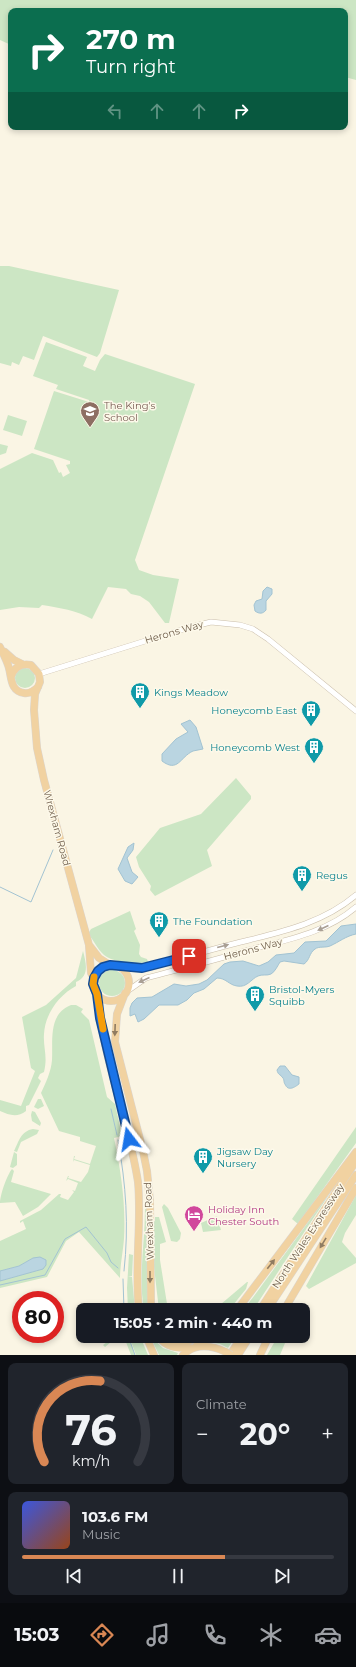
<!DOCTYPE html>
<html lang="en">
<head>
<meta charset="utf-8">
<style>
  :root { --surface:#171b24; --page:#20242c; --text:#f1f3f6; --muted:#9ea1a6; --line:#363941; --accent:#d98754 }
  body { margin:0; font-family:Montserrat,sans-serif; background:var(--page); color:var(--text); height:100vh; display:flex; flex-direction:column; font-size:15px; white-space:nowrap }
  * { box-sizing:border-box; margin:0 }
  p { font-size:13px; color:var(--muted) }
  .icon { flex:none; width:22px; height:22px; fill:none; stroke:currentColor; stroke-width:2; stroke-linecap:round; stroke-linejoin:round }
  .map { position:relative; height:1355px; overflow:hidden }
  .details { display:flex; flex-direction:column; gap:8px; padding:8px; background:#0d0f14; flex:1 }
  .details>* { flex:none }
  .guide { position:absolute; left:8px; top:8px; width:340px; height:122px; border-radius:8px; box-shadow:0 2px 6px #0003; background:#0b6e4f; color:#fff; overflow:hidden }
  .speed { position:absolute; left:12px; top:1291px; display:flex; gap:8px; font-size:20px; font-weight:700; text-align:center }
  .speed>* { display:grid; place-content:center; width:52px; height:52px; border-radius:50%; background:var(--surface); box-shadow:0 2px 6px #0003; line-height:1 }
  .speed .limit { border:6px solid #d22; background:#fff; color:#111 }
  .pin { position:absolute; display:grid; place-items:center; width:34px; height:34px; color:#fff; margin:-17px; border-radius:8px; box-shadow:0 2px 6px #0006 }
  .me { position:absolute; width:44px; margin:-22px; rotate:346deg; stroke-linejoin:round; filter:drop-shadow(0 0 3px #0008) }
  .turn { display:flex; align-items:center; gap:14px; height:84px; padding:0 12px; font-size:18px }
  .turn .icon { width:52px; height:52px; stroke-width:2.5 }
  .turn b { display:block; font-size:28px; line-height:34px }
  .lanes { display:flex; align-items:center; height:38px; padding:0 12px; background:#0003; justify-content:center; gap:20px; direction:ltr }
  .lanes .off { opacity:.35 }
  .big { font-size:30px; font-weight:700; line-height:1.1 }
  .details .tile { flex:1; display:flex; flex-direction:column; justify-content:center; gap:6px; min-width:0; padding:0 14px; border-radius:8px; background:var(--page) }
  .details .dial { align-items:center; gap:0 }
  .dial svg { height:104px; overflow:visible; fill:none; stroke:var(--line); stroke-width:7; stroke-linecap:round; text-anchor:middle }
  .dial text { fill:var(--text); stroke:none }
  .song { display:flex; align-items:center; gap:12px }
  .cover { width:48px; height:48px; border-radius:6px; background:linear-gradient(135deg,hsl(230 70% 55%),hsl(20 70% 35%)) }
  .played { height:4px; border-radius:2px; background:linear-gradient(90deg,var(--accent) 65%,var(--line) 65%) }
  .keys { display:flex; justify-content:space-around; direction:ltr }
  .heat { display:flex; justify-content:space-between; align-items:center; font-size:22px; direction:ltr }
  .details .tiles { flex:1; display:grid; gap:8px; grid-template-columns:1fr 1fr }
  .tile:last-child { grid-column:span 2 }
  .trip { position:absolute; left:76px; top:1303px; width:234px; height:40px; border-radius:8px; background:var(--surface); box-shadow:0 2px 6px #0003; font-weight:700; line-height:40px; text-align:center }
  .tab-bar { display:flex; height:64px; justify-content:space-around; align-items:center; background:#090b0e; color:var(--muted) }
  .tab-bar .icon { width:28px; height:28px }
  .tab-bar .active { color:var(--accent) }
  .tab-bar b { font-size:18px; color:var(--text) }
  .map>svg:first-child { display:block }
  .green { fill:#cce6c4 }
  .water { fill:#bad5e1; stroke:#a2c3d2 }
  .lines { fill:none; stroke-linecap:round; stroke-linejoin:round }
  .stream { stroke:#a2c3d2; stroke-width:1 }
  .tertiary-casing { stroke:#cabeab; stroke-width:6 }
  .trunk-casing { stroke:#dad5d0; stroke-width:8 }
  .tertiary { stroke:#fff; stroke-width:5 }
  .trunk { stroke:#f1d2a1; stroke-width:7 }
  .trunk-bridge-casing { stroke:#dad5d0; stroke-width:8; stroke-linecap:butt }
  .trunk-bridge { stroke:#f1d2a1; stroke-width:7 }
  .oneway { fill:#a99f94 }
  .oneway2 { fill:#907c61 }
  .route-casing { stroke:#114b97; stroke-width:10 }
  .route { stroke:#1a73e8; stroke-width:7 }
  .slow { stroke:#f59e0b; stroke-width:7 }
  .labels { text-anchor:middle; dominant-baseline:central; stroke-width:3; stroke-linejoin:round; paint-order:stroke }
  .education-label { font-size:10px; fill:#785e54; stroke:#fdf9ea; text-anchor:start }
  .street-label { font-size:10px; fill:#705f4c; stroke:#fdf9ea }
  .culture-label { font-size:10px; fill:#0d838f; stroke:#fdf9ea; text-anchor:start }
  .hotel-label { font-size:10px; fill:#b23c85; stroke:#fdf9ea; text-anchor:start }
</style>
</head>
<body>
<div class="map">
<svg width="356" height="1355" viewBox="0 0 356 1355">
  <rect width="100%" height="100%" fill="#faf5e4"/>
  <path class="green" d="M0 0H356V80L345 77V11H11V45L0 40Z
    M0 266H9L119 290 100 353 97 357 43 336 34 360 23 356 19 365 12 362 11 366 0 363Z
    M46 342 87 357 83 366 95 371 100 360 105 354 195 384 135 560 139 570 153 575 179 579 169 623H165L149 602 140 596 131 594 126 589 108 587 92 619C76 610 60 608 42 605L39 608 19 607 0 610V469L32 453 53 460 59 473 61 472 63 477 70 473 66 465 70 464V461L34 449 54 391 89 402V400L56 389 58 385 33 376Z
    M8 415 27 421 22 436 3 430Z
    M0 444 8 446 6 453 0 455Z
    M15 678a10 10 0 1 1 20 0a10 10 0 1 1-20 0Z
    M236 778 251 796V799L207 850 212 866 155 896 150 890 151 886 139 867 136 857 160 828 201 814Z
    M130 911 136 929 134 931 140 945 139 954 141 957 147 959 148 962C136 964 114 963 104 955 97 949 94 940 88 934L91 929Z
    M83 951C86 963 90 976 76 982V986C59 995 45 1014 44 1034 43 1048 48 1056 44 1072L40 1074 38 1078 41 1081 29 1105 26 1106V1111C17 1118 9 1115 0 1111V1100L21 1106 35 1071 31 1068 22 1017 46 1005 76 978Z
    M99 983a13 13 0 1 1 26 0a13 13 0 1 1-26 0Z
    M71 1005H76L83 1009 81 1012 89 1020 107 1097 115 1104 122 1136 114 1138C121 1171 126 1205 124 1239 123 1252 120 1265 120 1278L79 1232 66 1241 47 1277 0 1288V1281L42 1269 33 1258 19 1266 0 1271V1241L26 1229 23 1221 20 1223V1221L41 1210 59 1194H61L60 1197 68 1200 74 1192 72 1190 75 1191 78 1183 68 1179 66 1181 68 1176H69L68 1178 81 1182 88 1172 90 1165 74 1160 73 1162 74 1156H75L74 1159 90 1164 96 1146 80 1141V1137L59 1131 41 1093C46 1082 51 1072 52 1060 53 1040 48 1014 71 1005Z
    M38 1099H41L44 1106 38 1109 34 1107Z
    M32 1111 35 1112 41 1123 40 1126 32 1121 31 1115Z
    M356 1127V1143L298 1224 292 1219Z
    M33 1129 39 1130 37 1134 21 1142 17 1152 14 1151C19 1141 21 1131 33 1129Z
    M14 1152 17 1154V1165L13 1168 10 1167Z
    M12 1169 14 1171 11 1182 51 1194 38 1207 23 1216 15 1202 0 1203C0 1195 7 1175 12 1169Z
    M334 1187 253 1310H243L254 1296Z
    M356 1195V1215L345 1233 342 1242 356 1258V1263L309 1289 306 1286Z
    M164 1204 168 1208 181 1233 180 1239 177 1242 171 1241 162 1207Z
    M145 1209H147V1310H144C138 1276 145 1243 145 1209Z
    M217 1216 221 1230 203 1232 201 1223Z
    M155 1217H159L166 1242 160 1244V1260L168 1310H159L154 1267 153 1222 155 1221Z
    M129 1254 133 1255 132 1276 128 1277H132L135 1310H128L127 1288Z
    M247 1282H248L246 1289 229 1310H214Z
    M115 1336H129L135 1355H131L124 1337 111 1342 105 1347 103 1345Z
    M129 1336H140L148 1355H136Z
    M150 1336 163 1348 178 1353 177 1355H159Z
    M217 1336H236L228 1348 220 1344 208 1342Z
    M278 1336H288L280 1355H267Z"/>
  <path class="water" d="M267 587 272 589V594L266 601V610C263 614 259 614 255 611L254 605 256 601 262 599 263 591Z
    M190 720 196 727 203 749C200 750 196 750 193 751 180 757 178 773 162 761V754L176 739 188 732 181 724Z
    M134 843 133 850 127 858 132 872 138 877 132 884 125 881 118 869 128 847Z
    M356 924V934C346 936 339 942 330 946 325 948 319 946 315 949 309 953 310 960 304 964L284 961 280 962C278 965 275 972 271 974 267 976 262 974 258 976 251 979 247 988 237 986 229 985 226 978 217 978L204 989 194 993 187 1000 178 1005H159L144 1019 138 1022 135 1014 130 1016V1008L132 1003 137 998 152 997 174 984 186 986 199 984 207 980 224 964 230 962 243 961 259 966 268 962 276 955 294 953 305 942 326 941 341 926Z
    M280 1066H285L292 1075 299 1077V1084C295 1087 288 1092 285 1084 284 1084 284 1079 283 1078 280 1074 278 1075 277 1070Z
    M40 1257 46 1260V1265L43 1269 0 1281V1271L19 1266 33 1258Z"/>
  <g class="lines">
    <path class="stream" d="M0 887 31 902 53 850
      M111 1109 117 1135
      M118 1140C126 1185 129 1226 124 1271
      M123 1279 124 1310
      M0 1285 45 1275 65 1239 86 1227 107 1253 111 1262 118 1268
      M128 1336 135 1355"/>
    <defs>
      <path id="tertiary" d="M39 674 187 628 211 622 240 625 253 629 268 639 356 711
        M117 967 142 968C172 961 202 952 233 944 276 933 321 925 356 895
        M126 992 146 978C180 969 215 960 249 950 286 940 326 933 356 907"/>
      <path id="trunk" d="M0 647C3 653 6 659 8 665 12 675 9 691 24 693 30 694 34 691 38 687
        M5 652 14 660 22 664
        M11 677C14 667 21 663 31 665L39 674 40 682 35 694 34 710 37 748 44 780 89 945 99 958 110 965
        M89 946 91 973 94 978
        M93 983a18 18 0 1 1 36 0a18 18 0 1 1-36 0Z
        M125 993 117 1014 115 1042 143 1151 147 1171 150 1201 151 1310
        M97 994C101 1037 114 1081 125 1122 130 1142 135 1162 138 1182 142 1225 134 1267 139 1310
        M237 1310 356 1152
        M260 1310 356 1161
        M267 1310 356 1175
        M284 1310 356 1188
        M146 1336 154 1355
        M158 1336C166 1348 177 1348 191 1348
        M165 1336C176 1345 188 1343 200 1336
        M196 1346 210 1336
        M183 1355C195 1343 211 1345 226 1352
        M230 1355 242 1336
        M238 1355 250 1336
        M260 1355 269 1336"/>
    </defs>
    <use href="#tertiary" class="tertiary-casing"/>
    <use href="#trunk" class="trunk-casing"/>
    <use href="#tertiary" class="tertiary"/>
    <use href="#trunk" class="trunk"/>
    <defs>
      <path id="trunk-bridge" d="M226 1352 231 1355"/>
    </defs>
    <use href="#trunk-bridge" class="trunk-bridge-casing"/>
    <use href="#trunk-bridge" class="trunk-bridge"/>
  </g>
  <defs><path id="oneway-solid" d="M-6-.8H1V-3.2L6.5 0L1 3.2V.8H-6Z"/></defs>
  <g class="oneway">
    <use href="#oneway-solid" transform="translate(323 928) rotate(155)"/>
    <use href="#oneway-solid" transform="translate(223 946) rotate(-15)"/>
    <use href="#oneway-solid" transform="translate(144 980) rotate(156)"/>
  </g>
  <g class="oneway2">
    <use href="#oneway-solid" transform="translate(115 1030) rotate(92)"/>
    <use href="#oneway-solid" transform="translate(323 1243) rotate(121)"/>
    <use href="#oneway-solid" transform="translate(271 1264) rotate(-52)"/>
    <use href="#oneway-solid" transform="translate(150 1277) rotate(90)"/>
  </g>
  <g class="lines">
    <defs>
      <path id="route" d="M129 1139 100 1018 97 994 93 984 94 978 98 971 103 967 110 965 142 968 189 956"/>
    </defs>
    <use href="#route" class="route-casing"/>
    <use href="#route" class="route"/>
    <path class="slow" d="M94 977 93 984 97 994 103 1029"/>
  </g>
  <defs>
    <symbol id="school-pin" viewBox="-11 -11 22 30"><path d="M0 17L-7.5 6A9.5 9.5 0 1 1 7.5 6Z" fill="#8d6e63" stroke="#fdf9ea"/><path d="M0-5L7-2L0 1L-7-2ZM-4 1L0 2.5L4 1V4Q0 6-4 4Z" fill="#fff"/></symbol>
    <symbol id="building-pin" viewBox="-11 -11 22 30"><path d="M0 17L-7.5 6A9.5 9.5 0 1 1 7.5 6Z" fill="#0f9aa8" stroke="#fdf9ea"/><path d="M-4-6H4V6H1V3H-1V6H-4ZM-2.5-4.3h1.7v1.8h-1.7ZM.8-4.3h1.7v1.8H.8ZM-2.5-1h1.7V.8h-1.7ZM.8-1h1.7V.8H.8Z" fill="#fff"/></symbol>
    <symbol id="hotel-pin" viewBox="-11 -11 22 30"><path d="M0 17L-7.5 6A9.5 9.5 0 1 1 7.5 6Z" fill="#d1479c" stroke="#fdf9ea"/><path d="M-6-4.5h1.5V1H6V5H4.5V3h-9V5H-6ZM-4 0a1.8 1.8 0 1 1 3.6 0ZM.5 0V-2.5h3Q6-2.5 6 0Z" fill="#fff"/></symbol>
  </defs>
  <g fill-rule="evenodd">
    <use href="#school-pin" x="79" y="400" width="22" height="30"/>
    <use href="#building-pin" x="129" y="681" width="22" height="30"/>
    <use href="#building-pin" x="300" y="699" width="22" height="30"/>
    <use href="#building-pin" x="303" y="736" width="22" height="30"/>
    <use href="#building-pin" x="291" y="864" width="22" height="30"/>
    <use href="#building-pin" x="148" y="910" width="22" height="30"/>
    <use href="#building-pin" x="244" y="984" width="22" height="30"/>
    <use href="#building-pin" x="192" y="1146" width="22" height="30"/>
    <use href="#hotel-pin" x="183" y="1204" width="22" height="30"/>
  </g>
  <g class="labels">
    <g class="education-label">
      <text x="104" y="405">The King's<tspan x="104" dy="12">School</tspan></text>
    </g>
    <g class="street-label">
      <text transform="translate(174 632) rotate(-16)">Herons Way</text>
      <text transform="translate(57 828) rotate(75)">Wrexham Road</text>
      <text transform="translate(253 949) rotate(-15)">Herons Way</text>
      <text transform="translate(149 1221) rotate(-92)">Wrexham Road</text>
      <text transform="translate(308 1236) rotate(-57)">North Wales Expressway</text>
    </g>
    <g class="culture-label">
      <text x="154" y="692">Kings Meadow</text>
      <text x="297" y="710" text-anchor="end">Honeycomb East</text>
      <text x="300" y="747" text-anchor="end">Honeycomb West</text>
      <text x="316" y="875">Regus</text>
      <text x="173" y="921">The Foundation</text>
      <text x="269" y="989">Bristol-Myers<tspan x="269" dy="12">Squibb</tspan></text>
      <text x="217" y="1151">Jigsaw Day<tspan x="217" dy="12">Nursery</tspan></text>
    </g>
    <g class="hotel-label">
      <text x="208" y="1209">Holiday Inn<tspan x="208" dy="12">Chester South</tspan></text>
    </g>
  </g>
</svg>
<div class="speed"><div class="limit">80</div></div>
<div class="pin" style="left:189px;top:956px;background:#d93025"><svg class="icon" aria-label="arrive" viewBox="0 0 24 24"><path d="M6 21V4h12l-3 4 3 4H6"/></svg></div>
<svg class="me" style="left:129px;top:1139px" viewBox="-20 -20 40 40"><path d="M0-17L14 15 0 8-14 15z" fill="#1a73e8" stroke="#fff" stroke-width="4"/></svg>
<div class="trip">15:05 · 2 min · 440 m</div>
<div class="guide">
<div class="turn"><svg class="icon" aria-label="right" viewBox="0 0 24 24"><path d="M7 20v-9h11M14 6l5 5-5 5"/></svg><div><b>270 m</b>Turn right</div></div>
<div class="lanes"><svg class="icon off" aria-label="left" viewBox="0 0 24 24"><path d="M17 20v-9H6M10 6l-5 5 5 5"/></svg><svg class="icon off" aria-label="ahead" viewBox="0 0 24 24"><path d="M12 20V5M6 11l6-6 6 6"/></svg><svg class="icon off" aria-label="ahead" viewBox="0 0 24 24"><path d="M12 20V5M6 11l6-6 6 6"/></svg><svg class="icon" aria-label="right" viewBox="0 0 24 24"><path d="M7 20v-9h11M14 6l5 5-5 5"/></svg></div>
</div>
</div>
<section class="details">
<div class="tiles">
<div class="tile dial"><svg viewBox="0 0 100 80">
<path d="M14 69A42 42 0 1 1 86 69"/>
<path d="M14 69A42 42 0 0 1 57 7" stroke="#d98754"/>
<text x="50" y="56" font-size="32" font-weight="700">76</text>
<text x="50" y="72" font-size="11">km/h</text>
</svg></div>
<div class="tile"><p>Climate</p>
<div class="heat"><a>−</a><b class="big">20°</b><a>+</a></div>
</div>
<div class="tile">
<div class="song"><i class="cover"></i><div><b>103.6 FM</b><p>Music</p></div></div>
<div class="played"></div>
<div class="keys"><svg class="icon" aria-label="previous" viewBox="0 0 24 24"><path d="M18 5L8 12l10 7zM5 5v14"/></svg><svg class="icon" aria-label="pause" viewBox="0 0 24 24"><path d="M8 5v14M16 5v14"/></svg><svg class="icon" aria-label="next" viewBox="0 0 24 24"><path d="M6 5l10 7-10 7zM19 5v14"/></svg></div>
</div>
</div>
</section>
<nav class="tab-bar">
<b>15:03</b>
<svg class="icon active" aria-label="directions" viewBox="0 0 24 24"><path d="M12 3l9 9-9 9-9-9zM9 14v-3h6M13 9l2 2-2 2"/></svg>
<svg class="icon" aria-label="music" viewBox="0 0 24 24"><path d="M9 18V5l10-2v13"/><circle cx="6" cy="18" r="3"/><circle cx="16" cy="16" r="3"/></svg>
<svg class="icon" aria-label="phone" viewBox="0 0 24 24"><path d="M5 4h4l2 5-3 2q2 4 5 5l2-3 5 2v4C11 20 4 13 5 4z"/></svg>
<svg class="icon" aria-label="climate" viewBox="0 0 24 24"><path d="M12 3v18M4 7l16 10M4 17L20 7"/></svg>
<svg class="icon" aria-label="car" viewBox="0 0 24 24"><path d="M5 17H2v-5l4-1 3-4h7l3 4 3 1v5h-3M9 17h6M6 11h13"/><circle cx="7" cy="17" r="2"/><circle cx="17" cy="17" r="2"/></svg>
</nav>
</body>
</html>
